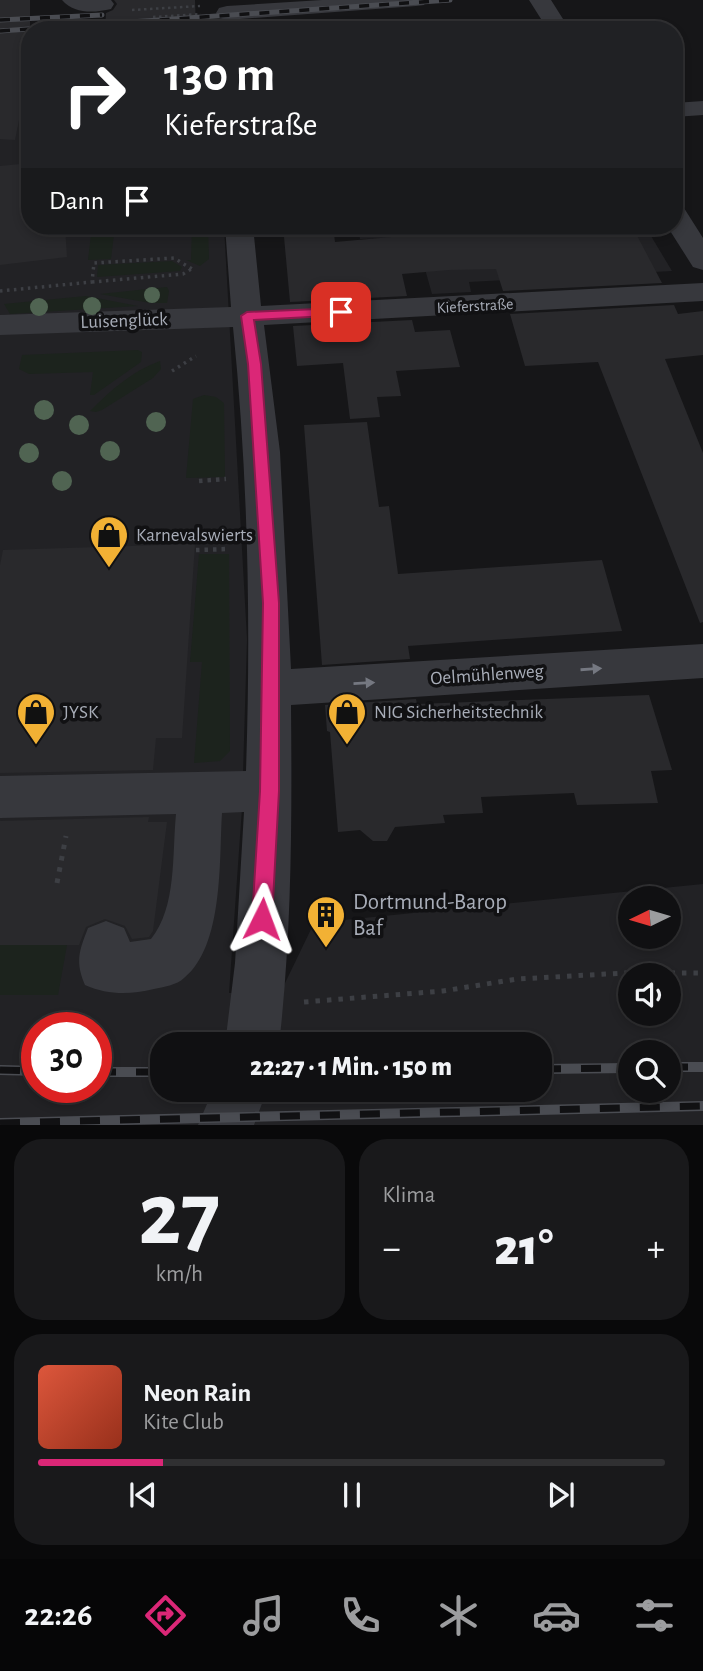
<!DOCTYPE html>
<html lang="de">
<head>
<meta charset="utf-8">
<style>
  :root { --surface:#101012; --page:#19191b; --text:#f1f3f6; --muted:#9c9d9f; --line:#303032; --accent:#db2777 }
  body { margin:0; font-family:"Alegreya Sans",sans-serif; background:var(--page); color:var(--text); height:100vh; display:flex; flex-direction:column; font-size:26px; white-space:nowrap }
  * { box-sizing:border-box; margin:0 }
  p { font-size:23px; color:var(--muted) }
  .icon { flex:none; width:38px; height:38px; fill:none; stroke:currentColor; stroke-width:2; stroke-linecap:round; stroke-linejoin:round }
  .map { position:relative; height:1125px; overflow:hidden }
  .drawer { display:flex; flex-direction:column; gap:14px; padding:14px; background:#09090a; flex:1 }
  .drawer>* { flex:none }
  .guide { position:absolute; left:21px; top:21px; width:662px; height:214px; border-radius:28px; box-shadow:0 4px 10px #0003,0 0 0 2px var(--line); background:#202124; color:#fff; overflow:hidden }
  .needle { width:46px; rotate:265deg }
  .tools { position:absolute; left:618px; top:886px; display:grid; gap:14px }
  .tools a { display:grid; place-items:center; width:63px; height:63px; border-radius:50%; background:var(--surface); box-shadow:0 4px 10px #0003,0 0 0 2px var(--line); font-size:35px }
  .speed { position:absolute; left:21px; top:1012px; display:flex; gap:14px; font-size:35px; font-weight:700; text-align:center }
  .speed>* { display:grid; place-content:center; width:91px; height:91px; border-radius:50%; background:var(--surface); box-shadow:0 4px 10px #0003,0 0 0 2px var(--line); line-height:1 }
  .speed .limit { border:10px solid #d22; background:#fff; color:#111 }
  .pin { position:absolute; display:grid; place-items:center; width:60px; height:60px; color:#fff; margin:-30px; border-radius:14px; box-shadow:0 4px 10px #0006 }
  .me { position:absolute; width:77px; margin:-38px; rotate:3deg; stroke-linejoin:round; filter:drop-shadow(0 0 5px #0008) }
  .turn { display:flex; align-items:center; gap:24px; height:147px; padding:0 28px; font-size:32px }
  .turn .icon { width:91px; height:91px; stroke-width:2.5 }
  .turn b { display:block; font-size:49px; line-height:60px }
  .then { display:flex; align-items:center; height:66px; padding:0 28px; background:#0003; gap:14px; font-size:26px }
  .big { font-size:52px; font-weight:800; line-height:1.1 }
  .drawer .widget { flex:1; display:flex; flex-direction:column; justify-content:center; gap:10px; min-width:0; padding:0 24px; border-radius:28px; background:var(--page) }
  .drawer .dial { align-items:center; gap:0 }
  .dial b { font-size:91px; line-height:1 }
  .song { display:flex; align-items:center; gap:21px }
  .cover { width:84px; height:84px; border-radius:10px; background:linear-gradient(135deg,hsl(10 70% 55%),hsl(10 70% 35%)) }
  .played { height:7px; border-radius:4px; background:linear-gradient(90deg,var(--accent) 20%,var(--line) 20%) }
  .keys { display:flex; justify-content:space-around; direction:ltr }
  .heat { display:flex; justify-content:space-between; align-items:center; font-size:38px; direction:ltr }
  .drawer .tiles { flex:1; display:grid; gap:14px; grid-template-columns:1fr 1fr }
  .widget:last-child { grid-column:span 2 }
  .trip { position:absolute; left:150px; top:1032px; width:402px; height:70px; border-radius:28px; background:var(--surface); box-shadow:0 4px 10px #0003,0 0 0 2px var(--line); font-weight:800; line-height:70px; text-align:center }
  .dock { display:flex; height:112px; justify-content:space-around; align-items:center; background:#060607; color:var(--muted) }
  .dock .icon { width:49px; height:49px }
  .dock .selected { color:var(--accent) }
  .dock b { font-size:32px; color:var(--text) }
  .map>svg:first-child { display:block }
  .built { fill:#222225; fill-rule:evenodd }
  .green { fill:#1c231d }
  .building { fill:#29292c }
  .lines { fill:none; stroke-linecap:round; stroke-linejoin:round }
  .path-far3 { stroke:#3d3f44; stroke-width:2.5; stroke-dasharray:2.5 3.5; stroke-linecap:butt }
  .path-far2 { stroke:#3d3f44; stroke-width:3.5; stroke-dasharray:2.5 4.5; stroke-linecap:butt }
  .path-far1 { stroke:#3d3f44; stroke-width:4.5; stroke-dasharray:3.5 5; stroke-linecap:butt }
  .path { stroke:#3d3f44; stroke-width:5; stroke-dasharray:4.5 7; stroke-linecap:butt }
  .minor { fill:#37383d; fill-rule:evenodd }
  .rail-far1-casing { stroke:#4a4c52; stroke-width:5 }
  .rail-casing { stroke:#4a4c52; stroke-width:10 }
  .rail-far1 { stroke:#111113; stroke-width:3.5; stroke-dasharray:10; stroke-linecap:butt }
  .rail { stroke:#111113; stroke-width:7; stroke-dasharray:20; stroke-linecap:butt }
  .tree { fill:#506452 }
  .oneway { fill:#757881 }
  .route { fill:#db2777; stroke:#8e194d; stroke-width:2 }
  .labels { text-anchor:middle; dominant-baseline:central; stroke-width:7; stroke-linejoin:round; paint-order:stroke }
  .far-street-label { font-size:16px; fill:#a8adb8; stroke:#111113 }
  .street-label { font-size:19px; fill:#a8adb8; stroke:#111113 }
  .poi-label { font-size:19px; fill:#a8adb8; stroke:#111113; text-anchor:start }
  .near-poi-label { font-size:23px; fill:#a8adb8; stroke:#111113; text-anchor:start }
</style>
</head>
<body>
<div class="map">
<svg width="703" height="1125" viewBox="0 0 703 1125">
  <rect width="100%" height="100%" fill="#161618"/>
  <path class="built" d="M30 33V226H224L247 639 242 808 229 993H247L241 1045H163V1090H229L213 1125H0V35ZM37 1027H96V1087H37Z
    M357 226H645L672 271 469 282 471 292 432 294 416 237 360 239Z
    M703 884V1125H240L256 1090H541V1045H268L274 1006 314 923ZM630 898H668V936H630ZM630 975H668V1013H630ZM630 1052H668V1090H630Z"/>
  <path class="green" d="M92 226H115L111 259 88 260Z
    M192 226H208L209 259 200 266 186 260H191Z
    M172 261 182 267 180 271 97 277 98 265Z
    M167 287 169 291 167 303H150L100 294Z
    M86 296 138 306 10 314 4 304Z
    M138 350 142 352 141 362 94 395H90L93 372 29 374 19 369 22 355Z
    M160 361 161 369 153 378 102 410 96 412 90 411C111 390 132 371 160 361Z
    M204 395 216 397 224 403 225 477 186 478 193 399Z
    M199 554H229L230 751 220 761 194 763 202 662H190Z
    M0 945H67L58 995H0Z"/>
  <path class="building" d="M0 0H30V66L15 140 0 139Z
    M114 0H195L196 30H105L106 13 113 10 117 4Z
    M30 163V226H65L67 257 0 265V166Z
    M283 226H333L335 242 481 229 480 226H632L662 283 503 291 496 269 449 270 402 274 407 296 290 302Z
    M674 305 678 314 703 311V355L665 359 703 453V622L700 623 598 362 525 366 510 314Z
    M412 320 415 332 450 330 460 367 396 371 401 396 377 397 380 417 350 419 343 363 297 366 293 326Z
    M367 422 379 507 389 506 398 574 602 560 622 631 408 646 410 659 322 665 304 425Z
    M195 544 182 738H156L153 770 0 773V565L3 550Z
    M649 695 672 770 651 771 658 803 577 805 574 793 481 797 483 813 443 815 445 823 395 827 387 841H373L360 830 338 832 330 732 327 731 325 705 416 699 417 704Z
    M149 817 148 822H167L153 931 149 937 132 939 125 926 105 919 86 927 79 945H0V821Z"/>
  <g class="lines">
    <path class="path-far3" d="M132 10 200 6
      M153 17 201 14"/>
    <path class="path-far2" d="M92 282 183 274 191 269
      M0 291 92 282 94 263 174 258 192 269
      M172 371 196 356"/>
    <path class="path-far1" d="M199 481 226 479
      M196 550 229 549"/>
    <path class="path" d="M57 883 66 836
      M304 1002 443 991 517 979 626 973H703"/>
    <path class="minor" d="M62 0H111L114 4 111 9C94 13 74 14 62 0Z
      M322 0H427L424 5 416 6 227 20 219 18 216 13 219 8 227 6Z
      M529 0H551L570 30H548Z
      M703 101V115L674 117V103Z
      M674 206 684 208 703 238V270L693 267 667 226H674Z
      M225 226H253L261 306 703 283V301L264 325 280 452 291 669 703 644V678L291 705C292 817 292 932 279 1045H225L235 963 244 812 222 813C219 859 224 946 184 978 177 985 163 987 154 989 129 995 108 995 85 985 75 962 79 951 88 928L106 921 124 928 130 942 151 939C177 907 172 854 176 814L0 818V776L246 771C251 622 248 475 233 327L0 335V315L231 307Z
      M213 1090H267L254 1125H198Z"/>
    <defs>
      <path id="rail-far1" d="M0 20 102 15
        M0 31 450 0"/>
      <path id="rail" d="M668 1067H703
        M541 1069 630 1068
        M0 1070 37 1071
        M96 1072H163
        M0 1123 703 1106"/>
    </defs>
    <use href="#rail-far1" class="rail-far1-casing"/>
    <use href="#rail" class="rail-casing"/>
    <use href="#rail-far1" class="rail-far1"/>
    <use href="#rail" class="rail"/>
  </g>
  <g class="tree">
    <circle cx="152" cy="295" r="8"/>
    <circle cx="92" cy="306" r="9"/>
    <circle cx="39" cy="307" r="9"/>
    <circle cx="44" cy="410" r="10"/>
    <circle cx="156" cy="422" r="10"/>
    <circle cx="79" cy="425" r="10"/>
    <circle cx="110" cy="451" r="10"/>
    <circle cx="29" cy="453" r="10"/>
    <circle cx="62" cy="481" r="10"/>
  </g>
  <defs><path id="oneway-solid" d="M-6-.8H1V-3.2L6.5 0L1 3.2V.8H-6Z" transform="scale(1.75)"/></defs>
  <g class="oneway">
    <use href="#oneway-solid" transform="translate(591 669) rotate(-4)"/>
    <use href="#oneway-solid" transform="translate(364 683) rotate(-3)"/>
  </g>
  <path class="route" d="M341 308 347 312 346 315 254 320 261 364 279 603V791L272 919 269 926 262 929 255 926 252 919 260 791 263 603 248 364 241 316 247 312Z"/>
  <defs>
    <symbol id="shop-pin" viewBox="-11 -11 22 30"><path d="M0 17L-7.5 6A9.5 9.5 0 1 1 7.5 6Z" fill="#f2b134" stroke="#111113"/><path d="M-5-2.5h2.3a2.7 3.5 0 0 1 5.4 0H5L5.5 6h-11ZM-1.5-2.5h3a1.5 2.3 0 0 0-3 0Z" fill="#111"/></symbol>
    <symbol id="building-pin" viewBox="-11 -11 22 30"><path d="M0 17L-7.5 6A9.5 9.5 0 1 1 7.5 6Z" fill="#f2b134" stroke="#111113"/><path d="M-4-6H4V6H1V3H-1V6H-4ZM-2.5-4.3h1.7v1.8h-1.7ZM.8-4.3h1.7v1.8H.8ZM-2.5-1h1.7V.8h-1.7ZM.8-1h1.7V.8H.8Z" fill="#111"/></symbol>
  </defs>
  <g fill-rule="evenodd">
    <use href="#shop-pin" x="87" y="513" width="44" height="60"/>
    <use href="#shop-pin" x="14" y="690" width="44" height="60"/>
    <use href="#shop-pin" x="325" y="690" width="44" height="60"/>
    <use href="#building-pin" x="304" y="893" width="44" height="60"/>
  </g>
  <g class="labels">
    <g class="far-street-label">
      <text transform="translate(475 306) rotate(-3)">Kieferstraße</text>
    </g>
    <g class="street-label">
      <text transform="translate(124 321) rotate(-2)">Luisenglück</text>
      <text transform="translate(487 675) rotate(-4)">Oelmühlenweg</text>
    </g>
    <g class="poi-label">
      <text x="136" y="535">Karnevalswierts</text>
      <text x="63" y="712">JYSK</text>
      <text x="374" y="712">NIG Sicherheitstechnik</text>
    </g>
    <g class="near-poi-label">
      <text x="353" y="902">Dortmund-Barop<tspan x="353" dy="26">Baf</tspan></text>
    </g>
  </g>
</svg>
<div class="tools">
<a><svg class="needle" viewBox="-14 -14 28 28"><path d="M0-13l5 13h-10z" fill="#e53935"/><path d="M0 13l5-13h-10z" fill="#9c9d9f"/></svg></a>
<a><svg class="icon" aria-label="sound" viewBox="0 0 24 24"><path d="M4 9h4l5-4v14l-5-4H4zM17 9q2 3 0 6"/></svg></a>
<a><svg class="icon" aria-label="search" viewBox="0 0 24 24"><circle cx="10" cy="10" r="6"/><path d="M15 15l6 6"/></svg></a>
</div>
<div class="speed"><div class="limit">30</div></div>
<div class="pin" style="left:341px;top:312px;background:#d93025"><svg class="icon" aria-label="arrive" viewBox="0 0 24 24"><path d="M6 21V4h12l-3 4 3 4H6"/></svg></div>
<svg class="me" style="left:262px;top:919px" viewBox="-20 -20 40 40"><path d="M0-17L14 15 0 8-14 15z" fill="#db2777" stroke="#fff" stroke-width="4"/></svg>
<div class="trip">22:27 · 1 Min. · 150 m</div>
<div class="guide">
<div class="turn"><svg class="icon" aria-label="right" viewBox="0 0 24 24"><path d="M7 20v-9h11M14 6l5 5-5 5"/></svg><div><b>130 m</b>Kieferstraße</div></div>
<div class="then">Dann<svg class="icon" aria-label="arrive" viewBox="0 0 24 24"><path d="M6 21V4h12l-3 4 3 4H6"/></svg></div>
</div>
</div>
<section class="drawer">
<div class="tiles">
<div class="widget dial"><b>27</b><p>km/h</p></div>
<div class="widget"><p>Klima</p>
<div class="heat"><a>−</a><b class="big">21°</b><a>+</a></div>
</div>
<div class="widget">
<div class="song"><i class="cover"></i><div><b>Neon Rain</b><p>Kite Club</p></div></div>
<div class="played"></div>
<div class="keys"><svg class="icon" aria-label="previous" viewBox="0 0 24 24"><path d="M18 5L8 12l10 7zM5 5v14"/></svg><svg class="icon" aria-label="pause" viewBox="0 0 24 24"><path d="M8 5v14M16 5v14"/></svg><svg class="icon" aria-label="next" viewBox="0 0 24 24"><path d="M6 5l10 7-10 7zM19 5v14"/></svg></div>
</div>
</div>
</section>
<nav class="dock">
<b>22:26</b>
<svg class="icon selected" aria-label="directions" viewBox="0 0 24 24"><path d="M12 3l9 9-9 9-9-9zM9 14v-3h6M13 9l2 2-2 2"/></svg>
<svg class="icon" aria-label="music" viewBox="0 0 24 24"><path d="M9 18V5l10-2v13"/><circle cx="6" cy="18" r="3"/><circle cx="16" cy="16" r="3"/></svg>
<svg class="icon" aria-label="phone" viewBox="0 0 24 24"><path d="M5 4h4l2 5-3 2q2 4 5 5l2-3 5 2v4C11 20 4 13 5 4z"/></svg>
<svg class="icon" aria-label="climate" viewBox="0 0 24 24"><path d="M12 3v18M4 7l16 10M4 17L20 7"/></svg>
<svg class="icon" aria-label="car" viewBox="0 0 24 24"><path d="M5 17H2v-5l4-1 3-4h7l3 4 3 1v5h-3M9 17h6M6 11h13"/><circle cx="7" cy="17" r="2"/><circle cx="17" cy="17" r="2"/></svg>
<svg class="icon" aria-label="filters" viewBox="0 0 24 24"><path d="M4 7h16M4 17h16"/><circle cx="9" cy="7" r="2"/><circle cx="15" cy="17" r="2"/></svg>
</nav>
</body>
</html>
